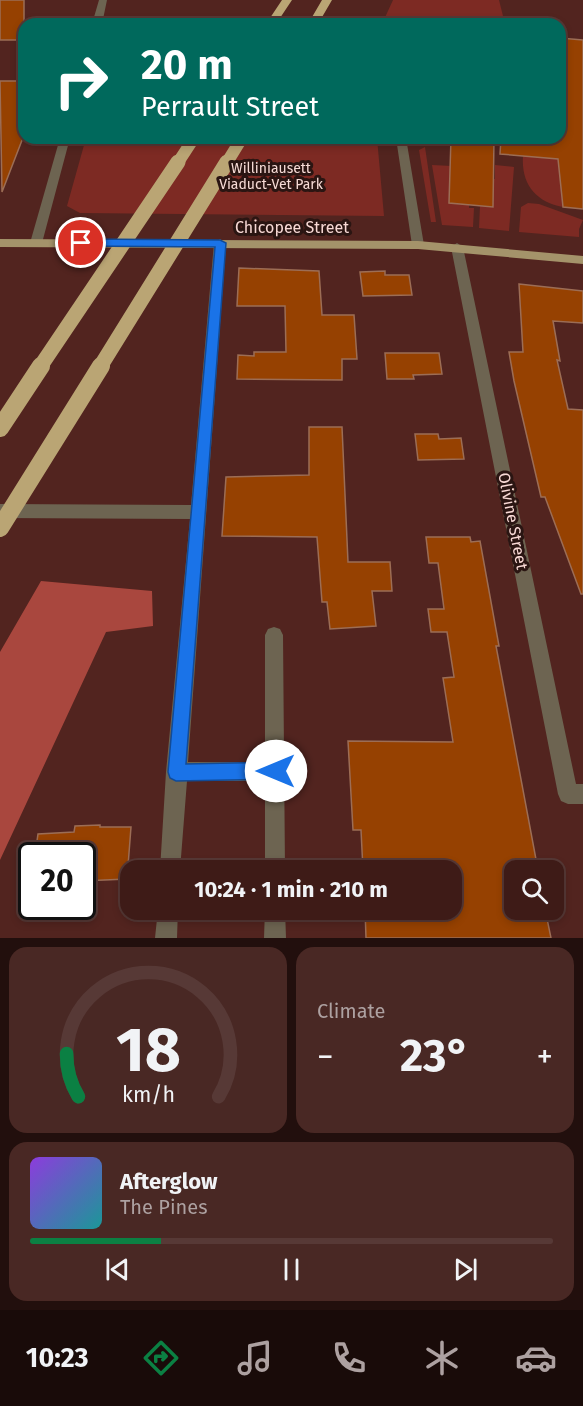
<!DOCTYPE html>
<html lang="en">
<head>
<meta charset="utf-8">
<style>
  :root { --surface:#3e1b17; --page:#492824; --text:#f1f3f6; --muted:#ada1a1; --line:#573936; --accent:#0b8043 }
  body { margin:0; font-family:"Fira Sans",sans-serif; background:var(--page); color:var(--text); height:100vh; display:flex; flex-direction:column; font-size:22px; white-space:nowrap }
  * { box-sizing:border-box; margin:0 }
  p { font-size:20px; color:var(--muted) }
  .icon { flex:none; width:33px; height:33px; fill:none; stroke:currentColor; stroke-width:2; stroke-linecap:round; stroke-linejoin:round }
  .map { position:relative; height:938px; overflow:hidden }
  .details { display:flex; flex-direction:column; gap:9px; padding:9px; background:#220f0d; flex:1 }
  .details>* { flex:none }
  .guide { position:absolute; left:18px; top:18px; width:548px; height:126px; border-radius:18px; box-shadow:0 3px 9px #0003,0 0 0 2px var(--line); background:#00695c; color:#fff; overflow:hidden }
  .tools { position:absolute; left:504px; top:860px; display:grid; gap:12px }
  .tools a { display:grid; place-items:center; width:60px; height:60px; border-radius:12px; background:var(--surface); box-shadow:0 3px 9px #0003,0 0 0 2px var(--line); font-size:30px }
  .speed { position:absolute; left:18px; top:842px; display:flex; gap:12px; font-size:30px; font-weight:700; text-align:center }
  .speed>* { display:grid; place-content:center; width:78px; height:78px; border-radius:50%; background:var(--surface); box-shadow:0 3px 9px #0003,0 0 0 2px var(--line); line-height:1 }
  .speed .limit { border:3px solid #111; border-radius:9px; background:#fff; color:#111 }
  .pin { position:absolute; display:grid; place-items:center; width:51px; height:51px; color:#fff; margin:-26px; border:3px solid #fff; border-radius:50%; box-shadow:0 2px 6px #0007 }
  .me { position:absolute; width:66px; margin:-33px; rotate:270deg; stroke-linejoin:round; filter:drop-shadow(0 0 4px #0008) }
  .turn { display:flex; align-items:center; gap:21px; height:126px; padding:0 24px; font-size:27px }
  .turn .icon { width:78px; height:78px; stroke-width:2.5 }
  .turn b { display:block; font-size:42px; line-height:51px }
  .big { font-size:45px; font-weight:700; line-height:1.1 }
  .details .card { flex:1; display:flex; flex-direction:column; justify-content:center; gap:9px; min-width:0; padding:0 21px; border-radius:18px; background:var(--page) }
  .details .dial { align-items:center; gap:0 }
  .dial svg { height:156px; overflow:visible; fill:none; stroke:var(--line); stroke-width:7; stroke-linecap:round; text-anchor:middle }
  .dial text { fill:var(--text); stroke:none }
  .song { display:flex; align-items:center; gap:18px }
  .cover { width:72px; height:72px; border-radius:9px; background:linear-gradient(135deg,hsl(270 70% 55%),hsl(180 70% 35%)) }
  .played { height:6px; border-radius:3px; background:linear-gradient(90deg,var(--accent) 25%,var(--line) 25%) }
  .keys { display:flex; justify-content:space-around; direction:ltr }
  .heat { display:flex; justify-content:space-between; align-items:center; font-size:33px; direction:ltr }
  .details .tiles { flex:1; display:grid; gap:9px; grid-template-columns:1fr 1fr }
  .card:last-child { grid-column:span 2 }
  .trip { position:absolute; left:120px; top:860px; width:342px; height:60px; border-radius:18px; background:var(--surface); box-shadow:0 3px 9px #0003,0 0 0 2px var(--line); font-weight:700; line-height:60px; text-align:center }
  .tabs { display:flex; height:96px; justify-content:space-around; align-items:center; background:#190b09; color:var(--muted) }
  .tabs .icon { width:42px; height:42px }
  .tabs .current { color:var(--accent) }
  .tabs b { font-size:27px; color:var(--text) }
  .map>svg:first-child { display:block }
  .green { fill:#7d2a23 }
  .forest { fill:#a9473e }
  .building { fill:#964101; stroke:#9c6d55; stroke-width:1.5 }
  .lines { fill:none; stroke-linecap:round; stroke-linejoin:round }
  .minor { fill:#6d6451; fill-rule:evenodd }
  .major { fill:#a4936a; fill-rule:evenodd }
  .highway { fill:#baa574; fill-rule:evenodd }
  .highway-bridge-far2 { stroke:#baa574; stroke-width:12 }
  .highway-bridge-far1 { stroke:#baa574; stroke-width:15 }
  .highway-bridge { stroke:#baa574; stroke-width:18 }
  .route { fill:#1a73e8; stroke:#114b97; stroke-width:1.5 }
  .labels { text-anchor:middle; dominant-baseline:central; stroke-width:6; stroke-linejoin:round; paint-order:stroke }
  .far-park-label { font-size:14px; fill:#f7dbd6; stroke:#2a1512 }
  .street-label { font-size:16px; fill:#f8d9d5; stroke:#2a1512 }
</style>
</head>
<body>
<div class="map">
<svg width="583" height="938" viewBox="0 0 583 938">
  <rect width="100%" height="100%" fill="#52241f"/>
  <path class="green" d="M393 0H499L505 24H446L444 18H410L408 24H382Z
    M86 138H377L384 216 80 213 67 206Z
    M425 147 436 222H431L419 150Z
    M523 156 558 159 563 207C536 202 521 184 523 156Z
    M432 165 452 166 450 175 449 202 469 205V208H474L473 227 442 225Z
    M495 165 514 167 509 231 479 228 480 206 493 207 492 179H495Z
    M528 203 539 204 583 220 579 229V237L519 232 521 207Z"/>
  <path class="forest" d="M41 581 152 591 153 626 106 632 0 860V652Z"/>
  <path class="building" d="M0 0H24V40H0Z
    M560 38 583 40V209L563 207 558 159 500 154 501 138H560Z
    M0 81H24V135L2 192Z
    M451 138H494L493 207 449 203Z
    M239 268 319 271 322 315H354L357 359H342V380L237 379 238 355 254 356V352H286L285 306H237Z
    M385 271V275H409L412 295 363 296 360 272Z
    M519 284 583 291V323L553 321 560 361 557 360 568 409 583 410V594H581L545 497H541L514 381 509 352H523Z
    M385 353H439L442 374 413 375 414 379H387Z
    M309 427H342L348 562H390L392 591H372L376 626 330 629 327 602H322L317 537 222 536 226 477 309 475Z
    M415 434H438L439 439 461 438 464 459 418 460Z
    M426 537H470L471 542 480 541 499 646H496L538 870H514V909H545L551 938H366L365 909H452V870H363L361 830H353L348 741 453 742 443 678 454 677 447 632H431L428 609H444L438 563H429Z
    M100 825V827H131L127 879 82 881V855H35L38 834 74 832 75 826Z"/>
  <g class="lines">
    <path class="minor" d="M99 0H107L102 24H92Z
      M60 138H70L42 243 36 247 30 243Z
      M396 138H406L424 245 418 249 412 245Z
      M220 239 226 243 188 762H265V635L268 629 274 627 280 629 283 635 285 870H265V781H187L180 870H160L166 772 190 519 0 518V504L191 505 214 243Z
      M457 243 463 247 576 784H583V804H568L561 801 558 794 451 247Z
      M158 909H178L177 938H155Z
      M265 909H285L286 938H264Z"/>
    <path class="major" d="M0 239 418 241 583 256V264L418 249 0 247Z"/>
    <path class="highway" d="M282 0H292L276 24H266Z
      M322 0H332L318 24H308Z"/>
    <path class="highway-bridge-far2" d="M177 164 194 138
      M226 164 242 138"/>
    <path class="highway-bridge-far1" d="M40 367 178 162
      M100 367 227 162"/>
    <path class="highway-bridge" d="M0 428 41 366
      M0 528 101 366"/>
  </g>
  <path class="route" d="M81 239 220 240 226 243 186 764 276 762 282 764 284 771 282 777 276 779 176 781 170 778 168 772 215 247 77 246V240Z"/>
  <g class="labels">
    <g class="far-park-label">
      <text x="271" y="168">Williniausett<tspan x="271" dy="16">Viaduct-Vet Park</tspan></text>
    </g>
    <g class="street-label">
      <text x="292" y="227">Chicopee Street</text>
      <text transform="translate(513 521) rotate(79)">Olivine Street</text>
    </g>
  </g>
</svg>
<div class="tools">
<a><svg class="icon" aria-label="search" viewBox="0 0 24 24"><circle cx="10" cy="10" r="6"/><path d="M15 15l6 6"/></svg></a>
</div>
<div class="speed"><div class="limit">20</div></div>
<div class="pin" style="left:81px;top:243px;background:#d93025"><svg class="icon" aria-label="arrive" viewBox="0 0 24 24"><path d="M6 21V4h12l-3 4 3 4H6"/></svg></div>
<svg class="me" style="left:276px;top:771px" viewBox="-20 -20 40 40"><circle r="19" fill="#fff"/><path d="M0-13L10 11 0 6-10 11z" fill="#1a73e8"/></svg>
<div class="trip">10:24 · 1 min · 210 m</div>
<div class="guide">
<div class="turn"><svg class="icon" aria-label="right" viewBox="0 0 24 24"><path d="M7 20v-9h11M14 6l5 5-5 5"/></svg><div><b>20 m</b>Perrault Street</div></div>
</div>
</div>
<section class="details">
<div class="tiles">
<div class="card dial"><svg viewBox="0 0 100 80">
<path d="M14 69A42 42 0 1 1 86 69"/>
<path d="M14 69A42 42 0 0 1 8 47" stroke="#0b8043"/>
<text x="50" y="56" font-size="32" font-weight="700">18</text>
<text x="50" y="72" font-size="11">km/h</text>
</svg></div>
<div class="card"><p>Climate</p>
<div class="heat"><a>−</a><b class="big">23°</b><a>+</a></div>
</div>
<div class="card">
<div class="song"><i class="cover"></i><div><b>Afterglow</b><p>The Pines</p></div></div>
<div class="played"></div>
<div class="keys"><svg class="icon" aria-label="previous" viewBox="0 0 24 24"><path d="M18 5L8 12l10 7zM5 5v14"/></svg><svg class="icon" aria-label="pause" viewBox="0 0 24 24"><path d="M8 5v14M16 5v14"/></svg><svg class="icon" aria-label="next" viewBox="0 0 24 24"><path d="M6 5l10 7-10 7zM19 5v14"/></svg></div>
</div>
</div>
</section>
<nav class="tabs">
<b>10:23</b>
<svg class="icon current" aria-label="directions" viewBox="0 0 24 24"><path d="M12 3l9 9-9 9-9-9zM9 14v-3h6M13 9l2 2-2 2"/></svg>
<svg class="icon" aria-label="music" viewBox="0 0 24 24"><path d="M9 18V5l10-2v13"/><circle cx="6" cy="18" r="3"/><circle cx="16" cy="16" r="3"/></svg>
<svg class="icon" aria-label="phone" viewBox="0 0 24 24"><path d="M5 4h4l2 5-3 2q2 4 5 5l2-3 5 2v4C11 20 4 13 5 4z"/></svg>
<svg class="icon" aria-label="climate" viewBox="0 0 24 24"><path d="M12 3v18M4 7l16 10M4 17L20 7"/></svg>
<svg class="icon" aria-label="car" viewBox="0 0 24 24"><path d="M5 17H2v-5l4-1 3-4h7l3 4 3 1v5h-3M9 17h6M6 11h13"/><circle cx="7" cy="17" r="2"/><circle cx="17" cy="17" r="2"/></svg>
</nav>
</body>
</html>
